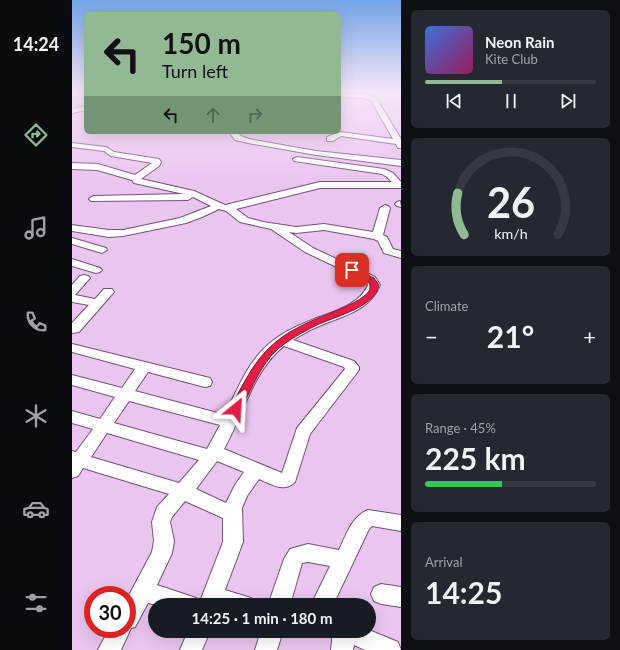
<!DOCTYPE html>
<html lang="en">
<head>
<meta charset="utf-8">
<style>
  :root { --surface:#171b24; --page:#242831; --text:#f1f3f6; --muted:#9ea1a6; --line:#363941; --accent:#93b994 }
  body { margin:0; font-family:Lato,sans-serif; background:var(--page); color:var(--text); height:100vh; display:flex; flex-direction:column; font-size:15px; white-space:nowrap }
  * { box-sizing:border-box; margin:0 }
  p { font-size:13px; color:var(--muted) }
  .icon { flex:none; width:22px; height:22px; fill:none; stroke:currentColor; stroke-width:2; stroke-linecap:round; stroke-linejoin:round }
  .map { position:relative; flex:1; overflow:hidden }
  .sheet { display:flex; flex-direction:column; gap:10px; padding:10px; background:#0d0f14; width:219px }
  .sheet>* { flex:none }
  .guide { position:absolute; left:12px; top:12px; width:257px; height:122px; border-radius:6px; box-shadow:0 4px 16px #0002; background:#93b994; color:#111; overflow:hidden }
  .speed { position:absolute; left:12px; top:586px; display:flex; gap:8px; font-size:20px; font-weight:700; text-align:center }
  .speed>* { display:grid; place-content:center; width:52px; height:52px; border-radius:50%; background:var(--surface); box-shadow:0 4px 16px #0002; line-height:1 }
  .speed .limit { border:6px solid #d22; background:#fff; color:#111 }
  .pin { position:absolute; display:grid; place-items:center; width:34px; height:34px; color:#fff; margin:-17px; border-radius:8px; box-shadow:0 2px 6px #0006 }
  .me { position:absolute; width:44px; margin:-22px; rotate:27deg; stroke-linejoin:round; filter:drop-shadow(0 0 3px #0008) }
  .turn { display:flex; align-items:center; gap:14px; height:84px; padding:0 12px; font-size:18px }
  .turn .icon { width:52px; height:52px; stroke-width:2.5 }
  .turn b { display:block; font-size:28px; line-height:34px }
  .lanes { display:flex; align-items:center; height:38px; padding:0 12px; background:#0003; justify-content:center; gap:20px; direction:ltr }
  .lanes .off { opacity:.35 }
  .big { font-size:30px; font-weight:700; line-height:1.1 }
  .sheet .widget { flex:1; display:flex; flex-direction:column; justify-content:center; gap:6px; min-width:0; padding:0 14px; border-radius:6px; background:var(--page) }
  .sheet .dial { align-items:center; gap:0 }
  .dial svg { height:104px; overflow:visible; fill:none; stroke:var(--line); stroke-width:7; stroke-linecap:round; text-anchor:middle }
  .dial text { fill:var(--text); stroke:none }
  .song { display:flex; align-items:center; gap:12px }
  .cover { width:48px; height:48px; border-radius:6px; background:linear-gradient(135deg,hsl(220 70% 55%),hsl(330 70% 35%)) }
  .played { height:4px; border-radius:2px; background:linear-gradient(90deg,var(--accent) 45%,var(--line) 45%) }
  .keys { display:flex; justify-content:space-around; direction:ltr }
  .heat { display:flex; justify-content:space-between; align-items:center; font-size:22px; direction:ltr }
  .charge { height:6px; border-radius:3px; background:linear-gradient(90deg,#34c759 45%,var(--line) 0) }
  .trip { position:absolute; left:76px; top:598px; width:228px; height:40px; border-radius:20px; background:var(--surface); box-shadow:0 4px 16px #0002; font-weight:700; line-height:40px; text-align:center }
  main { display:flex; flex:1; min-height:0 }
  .menu { display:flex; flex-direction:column; width:72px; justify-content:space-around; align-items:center; background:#090b0e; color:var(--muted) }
  .menu .icon { width:28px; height:28px }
  .menu .current { color:var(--accent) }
  .menu b { font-size:18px; color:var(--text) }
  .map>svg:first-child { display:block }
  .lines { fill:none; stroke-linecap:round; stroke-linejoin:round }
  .minor-casing { stroke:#735377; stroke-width:2 }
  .minor { fill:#fff; fill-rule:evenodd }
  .route { fill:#e11d48; stroke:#92132f }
</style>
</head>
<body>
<main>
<nav class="menu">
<b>14:24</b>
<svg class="icon current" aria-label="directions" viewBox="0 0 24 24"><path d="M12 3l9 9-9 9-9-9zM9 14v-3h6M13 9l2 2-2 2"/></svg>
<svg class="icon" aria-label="music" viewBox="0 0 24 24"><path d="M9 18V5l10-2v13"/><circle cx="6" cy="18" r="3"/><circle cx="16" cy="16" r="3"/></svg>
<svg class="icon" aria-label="phone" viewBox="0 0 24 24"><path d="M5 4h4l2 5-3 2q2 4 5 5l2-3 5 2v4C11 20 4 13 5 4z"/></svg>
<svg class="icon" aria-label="climate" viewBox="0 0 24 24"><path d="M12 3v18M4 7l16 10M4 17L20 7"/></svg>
<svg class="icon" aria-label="car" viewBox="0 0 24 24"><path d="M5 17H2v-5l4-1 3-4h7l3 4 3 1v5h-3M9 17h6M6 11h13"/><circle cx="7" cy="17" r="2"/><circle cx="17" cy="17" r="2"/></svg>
<svg class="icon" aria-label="filters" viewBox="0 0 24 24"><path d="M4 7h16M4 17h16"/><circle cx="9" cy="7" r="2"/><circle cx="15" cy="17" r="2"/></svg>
</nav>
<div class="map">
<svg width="329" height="650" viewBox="0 0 329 650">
  <rect width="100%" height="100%" fill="#eac5ef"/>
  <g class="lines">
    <defs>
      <path id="minor" d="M0 92 14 94V98L0 96Z
        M267 93 293 94 304 98 329 139V148H326L324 144 269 136 261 141H255V137L268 132 321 139 299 100 292 98 267 97Z
        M14 106V110L0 113V109Z
        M157 132H165L169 136 177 139 244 151 329 160V166L244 155 176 143 163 140Z
        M0 143 34 147 42 152 87 159 89 162 87 166 69 179 122 191 153 205 248 182H320L315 177 310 174 222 161 221 159 225 157 312 169 321 173 329 182V188H248L164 209 176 218 191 222 224 227 252 224 301 232 308 208 313 205 316 206 318 208 311 235 315 237 321 249 329 251V258L312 253 306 241 302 239 252 230 224 233 217 232 241 248 303 277 308 285C298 312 266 317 243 328 235 331 228 336 221 340L282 361 287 367V370L238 434 223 482C212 493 199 484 187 479L175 496 170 508 171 542 153 590 179 598 183 605H84L76 603 63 627 59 628 49 650H26L37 629H55V599L80 552 82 541 80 522 85 507 97 494 11 468 6 476 0 478V451L4 452 21 429 0 423V411L28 419 43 397 0 385V375L50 388 63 369 0 352V344L138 378 140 382 138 386 133 387 76 372 63 391 153 415C165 390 176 361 198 343 209 334 222 327 235 322 255 313 287 307 296 285L294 281 233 252 199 229 168 222 154 211 147 209 130 217 114 223 51 236 37 237 0 231V225L37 230H51L108 218 139 206 121 197 116 200 19 201 17 199 19 197 22 196 112 194 62 183 60 180 25 170 0 169V163L26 164 63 175 80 163 39 156 32 151 0 147ZM212 346 272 367 273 369 225 428 210 473 152 449C171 415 180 372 212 346ZM57 401 148 425 135 449 42 423ZM35 433 127 460 107 483 19 457ZM145 461 172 472 163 485 154 503 124 489ZM113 501 151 518V542L127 604 124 598 85 585 100 553 102 541 98 522 100 517Z
        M328 201 329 207 325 206 323 204 325 202Z
        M0 238 34 248 35 250 30 253 0 244Z
        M0 259 28 268 30 270 28 272 24 273 0 266Z
        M12 275 16 276 18 278 3 295 23 299 32 289H40L42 292 7 332 0 333V323L17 305 0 302V285L8 276Z
        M296 510 329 515V531L300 526 297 529 261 605H239L258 566 236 562 230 563 218 605H196L212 559 218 549 236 544 267 550C274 535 280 516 296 510Z
        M309 584 329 587V607L309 604 302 601 299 594 302 587Z
        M297 630 326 642 329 650H293L282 645 281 650H259L261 631H297Z
        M116 631H138L130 650H108Z
        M189 631H211L205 650H183Z"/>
    </defs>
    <use href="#minor" class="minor-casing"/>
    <use href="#minor" class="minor"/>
  </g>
  <linearGradient id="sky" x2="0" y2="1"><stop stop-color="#73a4e5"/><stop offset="0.5" stop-color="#f6e5f8"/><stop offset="1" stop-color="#f6e5f8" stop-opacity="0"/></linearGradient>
  <rect width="329" height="183" fill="url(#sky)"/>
  <path class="route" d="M280 268 302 278 307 285C303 309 258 317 239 328 226 335 209 344 199 356 185 373 178 393 167 412H160L158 409C180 367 190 344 235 323 249 316 290 303 297 291 298 289 298 287 298 285L296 281 278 272 276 270Z"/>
</svg>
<div class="speed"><div class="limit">30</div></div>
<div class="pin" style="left:280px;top:270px;background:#d93025"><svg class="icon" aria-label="arrive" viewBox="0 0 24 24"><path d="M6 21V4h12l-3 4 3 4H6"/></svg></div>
<svg class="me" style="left:164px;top:409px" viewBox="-20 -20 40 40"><path d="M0-17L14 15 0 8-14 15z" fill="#e11d48" stroke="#fff" stroke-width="4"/></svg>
<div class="trip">14:25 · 1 min · 180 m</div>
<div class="guide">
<div class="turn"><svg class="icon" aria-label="left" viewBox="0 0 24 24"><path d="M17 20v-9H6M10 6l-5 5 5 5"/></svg><div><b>150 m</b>Turn left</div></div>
<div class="lanes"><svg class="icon" aria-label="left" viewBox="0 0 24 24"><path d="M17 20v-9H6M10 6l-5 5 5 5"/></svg><svg class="icon off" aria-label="ahead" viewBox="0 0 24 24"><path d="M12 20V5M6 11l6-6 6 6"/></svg><svg class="icon off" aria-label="right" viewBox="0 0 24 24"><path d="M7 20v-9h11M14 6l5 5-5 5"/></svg></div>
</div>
</div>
<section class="sheet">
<div class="widget">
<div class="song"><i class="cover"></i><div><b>Neon Rain</b><p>Kite Club</p></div></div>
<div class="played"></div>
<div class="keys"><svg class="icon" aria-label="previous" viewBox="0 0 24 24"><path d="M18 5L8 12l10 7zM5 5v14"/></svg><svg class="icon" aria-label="pause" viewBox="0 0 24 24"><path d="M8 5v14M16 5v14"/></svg><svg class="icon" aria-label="next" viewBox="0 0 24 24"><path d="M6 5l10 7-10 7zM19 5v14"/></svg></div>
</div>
<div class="widget dial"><svg viewBox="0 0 100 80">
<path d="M14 69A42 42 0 1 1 86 69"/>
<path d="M14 69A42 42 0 0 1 9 37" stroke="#93b994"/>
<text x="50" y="56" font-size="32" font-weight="700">26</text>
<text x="50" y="72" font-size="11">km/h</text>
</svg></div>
<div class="widget"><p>Climate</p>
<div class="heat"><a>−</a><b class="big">21°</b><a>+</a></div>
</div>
<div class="widget"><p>Range · 45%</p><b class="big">225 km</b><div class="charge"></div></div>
<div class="widget"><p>Arrival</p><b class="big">14:25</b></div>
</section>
</main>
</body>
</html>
